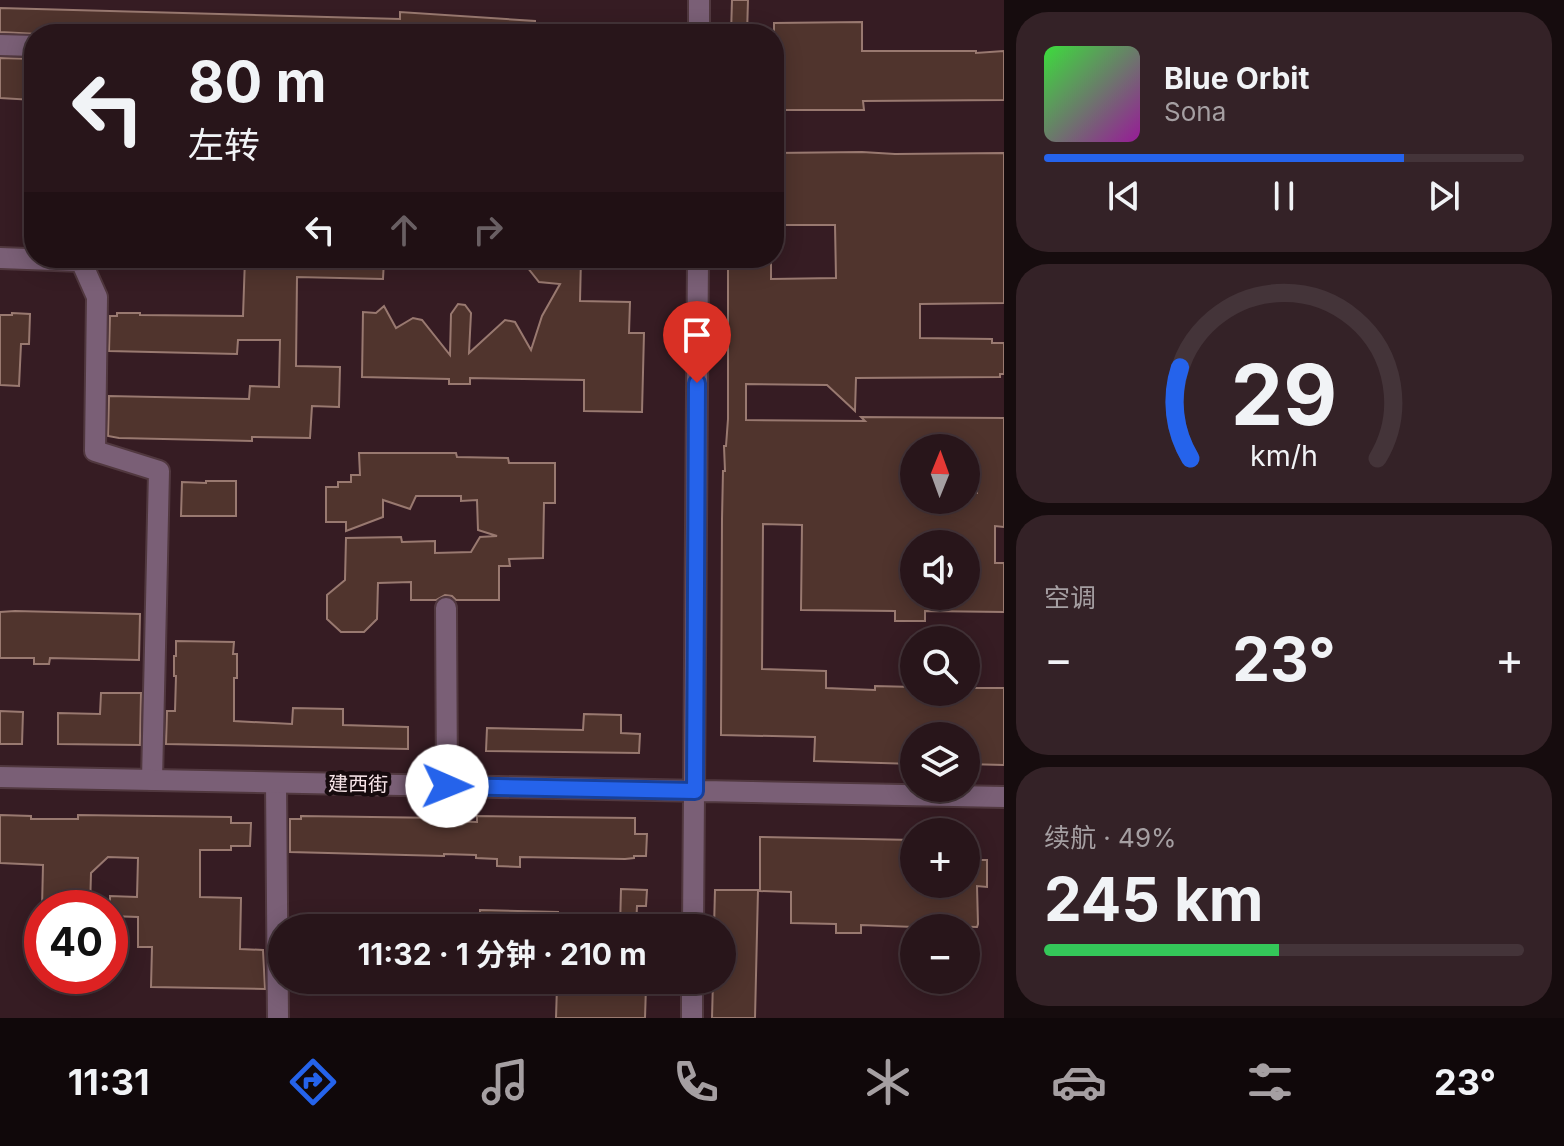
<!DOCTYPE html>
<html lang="zh">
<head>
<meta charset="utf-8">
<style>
  :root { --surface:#28151a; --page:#342227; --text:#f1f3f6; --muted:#a59fa2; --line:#443439; --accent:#2563eb }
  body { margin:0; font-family:Inter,"Noto Sans SC",sans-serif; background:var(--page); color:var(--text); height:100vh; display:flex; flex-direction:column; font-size:30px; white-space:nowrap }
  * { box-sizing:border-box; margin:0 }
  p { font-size:26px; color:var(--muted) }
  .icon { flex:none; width:44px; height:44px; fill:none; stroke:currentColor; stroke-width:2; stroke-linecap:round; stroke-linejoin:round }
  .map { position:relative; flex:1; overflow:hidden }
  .panel { display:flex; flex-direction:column; gap:12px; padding:12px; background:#160c0e; width:560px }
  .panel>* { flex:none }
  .guide { position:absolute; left:24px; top:24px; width:760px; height:244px; border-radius:32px; box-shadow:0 4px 20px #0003,0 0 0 2px var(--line); background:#28151a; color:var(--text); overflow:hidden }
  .needle { width:52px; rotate:1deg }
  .fabs { position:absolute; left:900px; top:434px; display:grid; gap:16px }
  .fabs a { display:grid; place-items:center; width:80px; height:80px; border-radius:50%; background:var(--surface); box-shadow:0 4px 20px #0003,0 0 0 2px var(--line); font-size:40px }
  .speed { position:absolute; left:24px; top:890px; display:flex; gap:16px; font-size:40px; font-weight:700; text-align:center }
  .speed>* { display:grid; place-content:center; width:104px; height:104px; border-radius:50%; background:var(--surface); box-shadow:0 4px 20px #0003,0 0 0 2px var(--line); line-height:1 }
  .speed .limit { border:12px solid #d22; background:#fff; color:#111 }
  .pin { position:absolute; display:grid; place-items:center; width:68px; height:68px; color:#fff; margin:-82px -34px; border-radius:50% 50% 50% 0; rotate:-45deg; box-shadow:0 0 8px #0007 }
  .pin .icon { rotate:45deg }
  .me { position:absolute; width:88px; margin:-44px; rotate:91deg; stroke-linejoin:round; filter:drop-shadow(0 0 6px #0008) }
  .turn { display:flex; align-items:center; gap:28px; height:168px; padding:0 32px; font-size:36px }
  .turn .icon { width:104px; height:104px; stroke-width:2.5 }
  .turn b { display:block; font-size:56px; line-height:68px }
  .lanes { display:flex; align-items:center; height:76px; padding:0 32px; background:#0003; justify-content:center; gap:40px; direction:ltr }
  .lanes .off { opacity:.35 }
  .big { font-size:60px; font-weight:700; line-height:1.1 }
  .panel .card { flex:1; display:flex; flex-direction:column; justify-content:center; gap:12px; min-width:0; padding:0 28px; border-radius:32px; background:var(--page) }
  .panel .dial { align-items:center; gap:0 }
  .dial svg { height:208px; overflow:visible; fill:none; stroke:var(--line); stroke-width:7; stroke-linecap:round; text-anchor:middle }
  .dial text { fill:var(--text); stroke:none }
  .song { display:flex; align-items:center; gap:24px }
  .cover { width:96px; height:96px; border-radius:12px; background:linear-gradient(135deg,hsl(120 70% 55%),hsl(300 70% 35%)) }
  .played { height:8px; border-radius:4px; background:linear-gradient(90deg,var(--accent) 75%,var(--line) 75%) }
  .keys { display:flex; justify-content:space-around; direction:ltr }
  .heat { display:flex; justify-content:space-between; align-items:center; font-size:44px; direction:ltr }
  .charge { height:12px; border-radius:6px; background:linear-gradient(90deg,#34c759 49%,var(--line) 0) }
  .trip { position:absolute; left:268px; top:914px; width:468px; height:80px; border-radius:40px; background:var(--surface); box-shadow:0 4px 20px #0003,0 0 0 2px var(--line); font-weight:700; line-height:80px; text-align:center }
  .tabs { display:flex; height:128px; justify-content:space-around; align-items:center; background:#10080a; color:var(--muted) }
  .tabs .icon { width:56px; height:56px }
  .tabs .selected { color:var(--accent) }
  .tabs b { font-size:36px; color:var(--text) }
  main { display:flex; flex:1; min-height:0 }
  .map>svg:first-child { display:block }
  .building { fill:#50342d; stroke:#997970; stroke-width:2; fill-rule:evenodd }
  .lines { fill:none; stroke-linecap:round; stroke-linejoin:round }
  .minor-casing { stroke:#51383f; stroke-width:24 }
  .tertiary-casing { stroke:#51383f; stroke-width:24 }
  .minor { stroke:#7a5f76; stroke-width:20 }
  .tertiary { stroke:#7a5f76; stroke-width:20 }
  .route-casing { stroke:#184099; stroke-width:20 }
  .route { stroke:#2563eb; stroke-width:14 }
  .labels { text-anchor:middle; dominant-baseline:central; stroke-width:8; stroke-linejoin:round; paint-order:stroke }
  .street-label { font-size:20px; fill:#f9e6ea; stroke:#160a0d }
</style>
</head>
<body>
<main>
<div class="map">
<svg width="1004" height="1018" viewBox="0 0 1004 1018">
  <rect width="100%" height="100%" fill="#361c23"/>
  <path class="building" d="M732 0H748L747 34H731Z
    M0 8 400 19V12L535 21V34H38L0 32Z
    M862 22V51H976V53L1004 51V100L863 101 864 110H774V23Z
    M0 58 34 59 33 100 0 98Z
    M862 152 895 154 1004 153V303L920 304V338L992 339V343H1004V374H1000V377L856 378 855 411 827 385 746 384V420L865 421 861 417 1004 418V527L995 526V563H1004V612L925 611V621H895V611L801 610 802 525 763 524 762 669 826 671V688L875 690V686L914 687V692H966V688H1004V765L966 764V736H914V764L814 761 815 737 721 735 722 519 723 471H725L724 446H726L728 419V258H771V279L836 278 835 225H775L774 153ZM914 448H966V462H978L977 493H966V500H914ZM914 544H966V596H914Z
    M245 258 384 260 383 279 297 277 296 366 340 367 339 407 312 406 310 438 252 437V441L119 438 108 436 109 396 249 399 250 386 279 387 280 340H238L237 354 109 351 110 316H117V313H140V315L243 316Z
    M520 258H581L580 301 630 302 629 333H644L642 412 584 411V380L470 378V384H449V379L362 377 363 312 376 313 384 306 396 328 413 318 422 320 450 355 451 314 458 304 465 305 471 313 469 353 505 320 515 322 531 350 542 316 560 284 539 282Z
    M12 313 30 314 29 344H21L19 386 0 385V315H12Z
    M359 453H456L457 457 508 458 509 463H555V503H544L543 558 509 559 510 566H499V600H456L452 596 445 595 436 600H411V582L378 583 377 619 364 632H341L327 619V595L345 580 346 538 401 537 402 542 435 541V553L471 552 480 537 497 536 478 530 477 500 461 501V496H416L410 509 383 500V517L346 531V522H326V487H338V482H351V475H360Z
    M206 481H236V516H181L182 482 206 483Z
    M15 611 140 614 139 660 50 658 49 664H34V658H0V612Z
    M176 641 234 642 233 654H237V678H234V721L292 724 293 708 343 709V725L408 727V749L166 744 167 711H175L176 676H174V656H176Z
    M101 693H141L140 745 58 744V713L100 714Z
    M0 711 23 712 22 744H0Z
    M584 714 621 715V733L640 734 639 753 486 751 487 728 583 730Z
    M0 815 31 816V819H78V815L231 817V823H251L250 846H231V850H200V897L241 898 240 949 263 950 265 989 151 987 152 947H138V917L110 916V896L137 897 138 858 108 857 91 873 90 908H42L43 865 0 863Z
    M301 816 443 818V821L477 822V816L635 818V834H647L646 856H634V858L625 859 520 857V867L497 866V859L476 858V855L444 854V856L290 852V819H301Z
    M760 837 914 840V884H966V860H987V887L977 886 978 924 977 927 941 926V928L861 925V933H836V924L791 923V892L760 891Z
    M621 889 647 890 646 906H637L636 928H620Z
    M715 890H758L755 1018H712L713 980H722V928H714Z
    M480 910 558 912 557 928H480Z
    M564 984 646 986 645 1018H556L557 986H564Z"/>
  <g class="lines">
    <defs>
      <path id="minor" d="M0 45 34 46
        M0 258 81 261V258
        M81 261 97 297 95 451 159 471 152 780
        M446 608 447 786
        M276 783 278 1018"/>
      <path id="tertiary" d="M699 34V0
        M0 777 1004 797
        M693 928 698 258
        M692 1018V980"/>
    </defs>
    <use href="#minor" class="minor-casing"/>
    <use href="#tertiary" class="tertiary-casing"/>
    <use href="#minor" class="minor"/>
    <use href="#tertiary" class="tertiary"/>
  </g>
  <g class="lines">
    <defs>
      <path id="route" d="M447 786 695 791 697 383"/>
    </defs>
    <use href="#route" class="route-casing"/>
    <use href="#route" class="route"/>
  </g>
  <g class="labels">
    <g class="street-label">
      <text transform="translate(358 784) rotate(1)">建西街</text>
    </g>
  </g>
</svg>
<div class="fabs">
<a><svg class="needle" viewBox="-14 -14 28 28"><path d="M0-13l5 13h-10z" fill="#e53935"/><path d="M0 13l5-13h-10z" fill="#a59fa2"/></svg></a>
<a><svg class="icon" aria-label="sound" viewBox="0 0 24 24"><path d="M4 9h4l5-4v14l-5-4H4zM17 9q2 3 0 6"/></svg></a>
<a><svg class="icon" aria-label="search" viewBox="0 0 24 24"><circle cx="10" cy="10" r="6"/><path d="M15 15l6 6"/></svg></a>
<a><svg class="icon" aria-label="layers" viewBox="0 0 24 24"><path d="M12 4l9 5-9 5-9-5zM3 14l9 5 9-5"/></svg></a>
<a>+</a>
<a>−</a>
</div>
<div class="speed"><div class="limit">40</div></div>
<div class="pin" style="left:697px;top:383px;background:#d93025"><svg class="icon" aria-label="arrive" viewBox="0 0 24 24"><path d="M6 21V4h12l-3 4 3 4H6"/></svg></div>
<svg class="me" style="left:447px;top:786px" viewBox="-20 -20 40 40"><circle r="19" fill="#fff"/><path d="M0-13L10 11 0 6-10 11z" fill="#2563eb"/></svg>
<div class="trip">11:32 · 1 分钟 · 210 m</div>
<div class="guide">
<div class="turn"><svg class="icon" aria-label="left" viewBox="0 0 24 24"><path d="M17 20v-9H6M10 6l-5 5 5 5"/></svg><div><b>80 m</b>左转</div></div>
<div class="lanes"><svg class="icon" aria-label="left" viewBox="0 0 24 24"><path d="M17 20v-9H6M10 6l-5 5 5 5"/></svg><svg class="icon off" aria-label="ahead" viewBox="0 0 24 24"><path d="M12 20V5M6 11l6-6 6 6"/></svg><svg class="icon off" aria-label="right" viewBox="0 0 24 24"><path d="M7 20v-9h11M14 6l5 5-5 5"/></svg></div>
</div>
</div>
<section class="panel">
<div class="card">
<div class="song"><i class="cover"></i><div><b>Blue Orbit</b><p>Sona</p></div></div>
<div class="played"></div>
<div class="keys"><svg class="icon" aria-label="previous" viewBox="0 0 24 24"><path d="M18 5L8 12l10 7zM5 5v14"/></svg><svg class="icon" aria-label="pause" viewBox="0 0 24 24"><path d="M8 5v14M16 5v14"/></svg><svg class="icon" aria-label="next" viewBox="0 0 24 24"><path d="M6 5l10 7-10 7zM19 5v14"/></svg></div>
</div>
<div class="card dial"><svg viewBox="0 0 100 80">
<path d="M14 69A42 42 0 1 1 86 69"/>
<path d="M14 69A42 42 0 0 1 10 34" stroke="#2563eb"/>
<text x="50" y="56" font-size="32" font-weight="700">29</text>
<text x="50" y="72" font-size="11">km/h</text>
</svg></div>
<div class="card"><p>空调</p>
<div class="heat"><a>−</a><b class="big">23°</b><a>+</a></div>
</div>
<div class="card"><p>续航 · 49%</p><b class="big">245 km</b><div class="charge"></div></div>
</section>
</main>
<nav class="tabs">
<b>11:31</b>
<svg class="icon selected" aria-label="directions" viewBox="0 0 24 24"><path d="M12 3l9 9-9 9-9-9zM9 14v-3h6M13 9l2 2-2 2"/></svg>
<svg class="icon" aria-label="music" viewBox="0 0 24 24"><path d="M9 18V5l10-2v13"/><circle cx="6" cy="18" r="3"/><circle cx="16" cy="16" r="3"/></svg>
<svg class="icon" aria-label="phone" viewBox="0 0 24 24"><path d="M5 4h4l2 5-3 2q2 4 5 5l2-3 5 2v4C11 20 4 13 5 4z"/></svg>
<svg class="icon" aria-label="climate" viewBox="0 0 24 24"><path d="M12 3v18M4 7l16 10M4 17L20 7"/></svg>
<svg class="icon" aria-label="car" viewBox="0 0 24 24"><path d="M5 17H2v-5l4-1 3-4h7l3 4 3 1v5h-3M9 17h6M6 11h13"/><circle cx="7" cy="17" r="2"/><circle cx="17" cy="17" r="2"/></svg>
<svg class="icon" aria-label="filters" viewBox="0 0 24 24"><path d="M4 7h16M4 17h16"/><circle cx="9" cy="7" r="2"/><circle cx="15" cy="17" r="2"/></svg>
<b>23°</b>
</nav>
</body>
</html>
